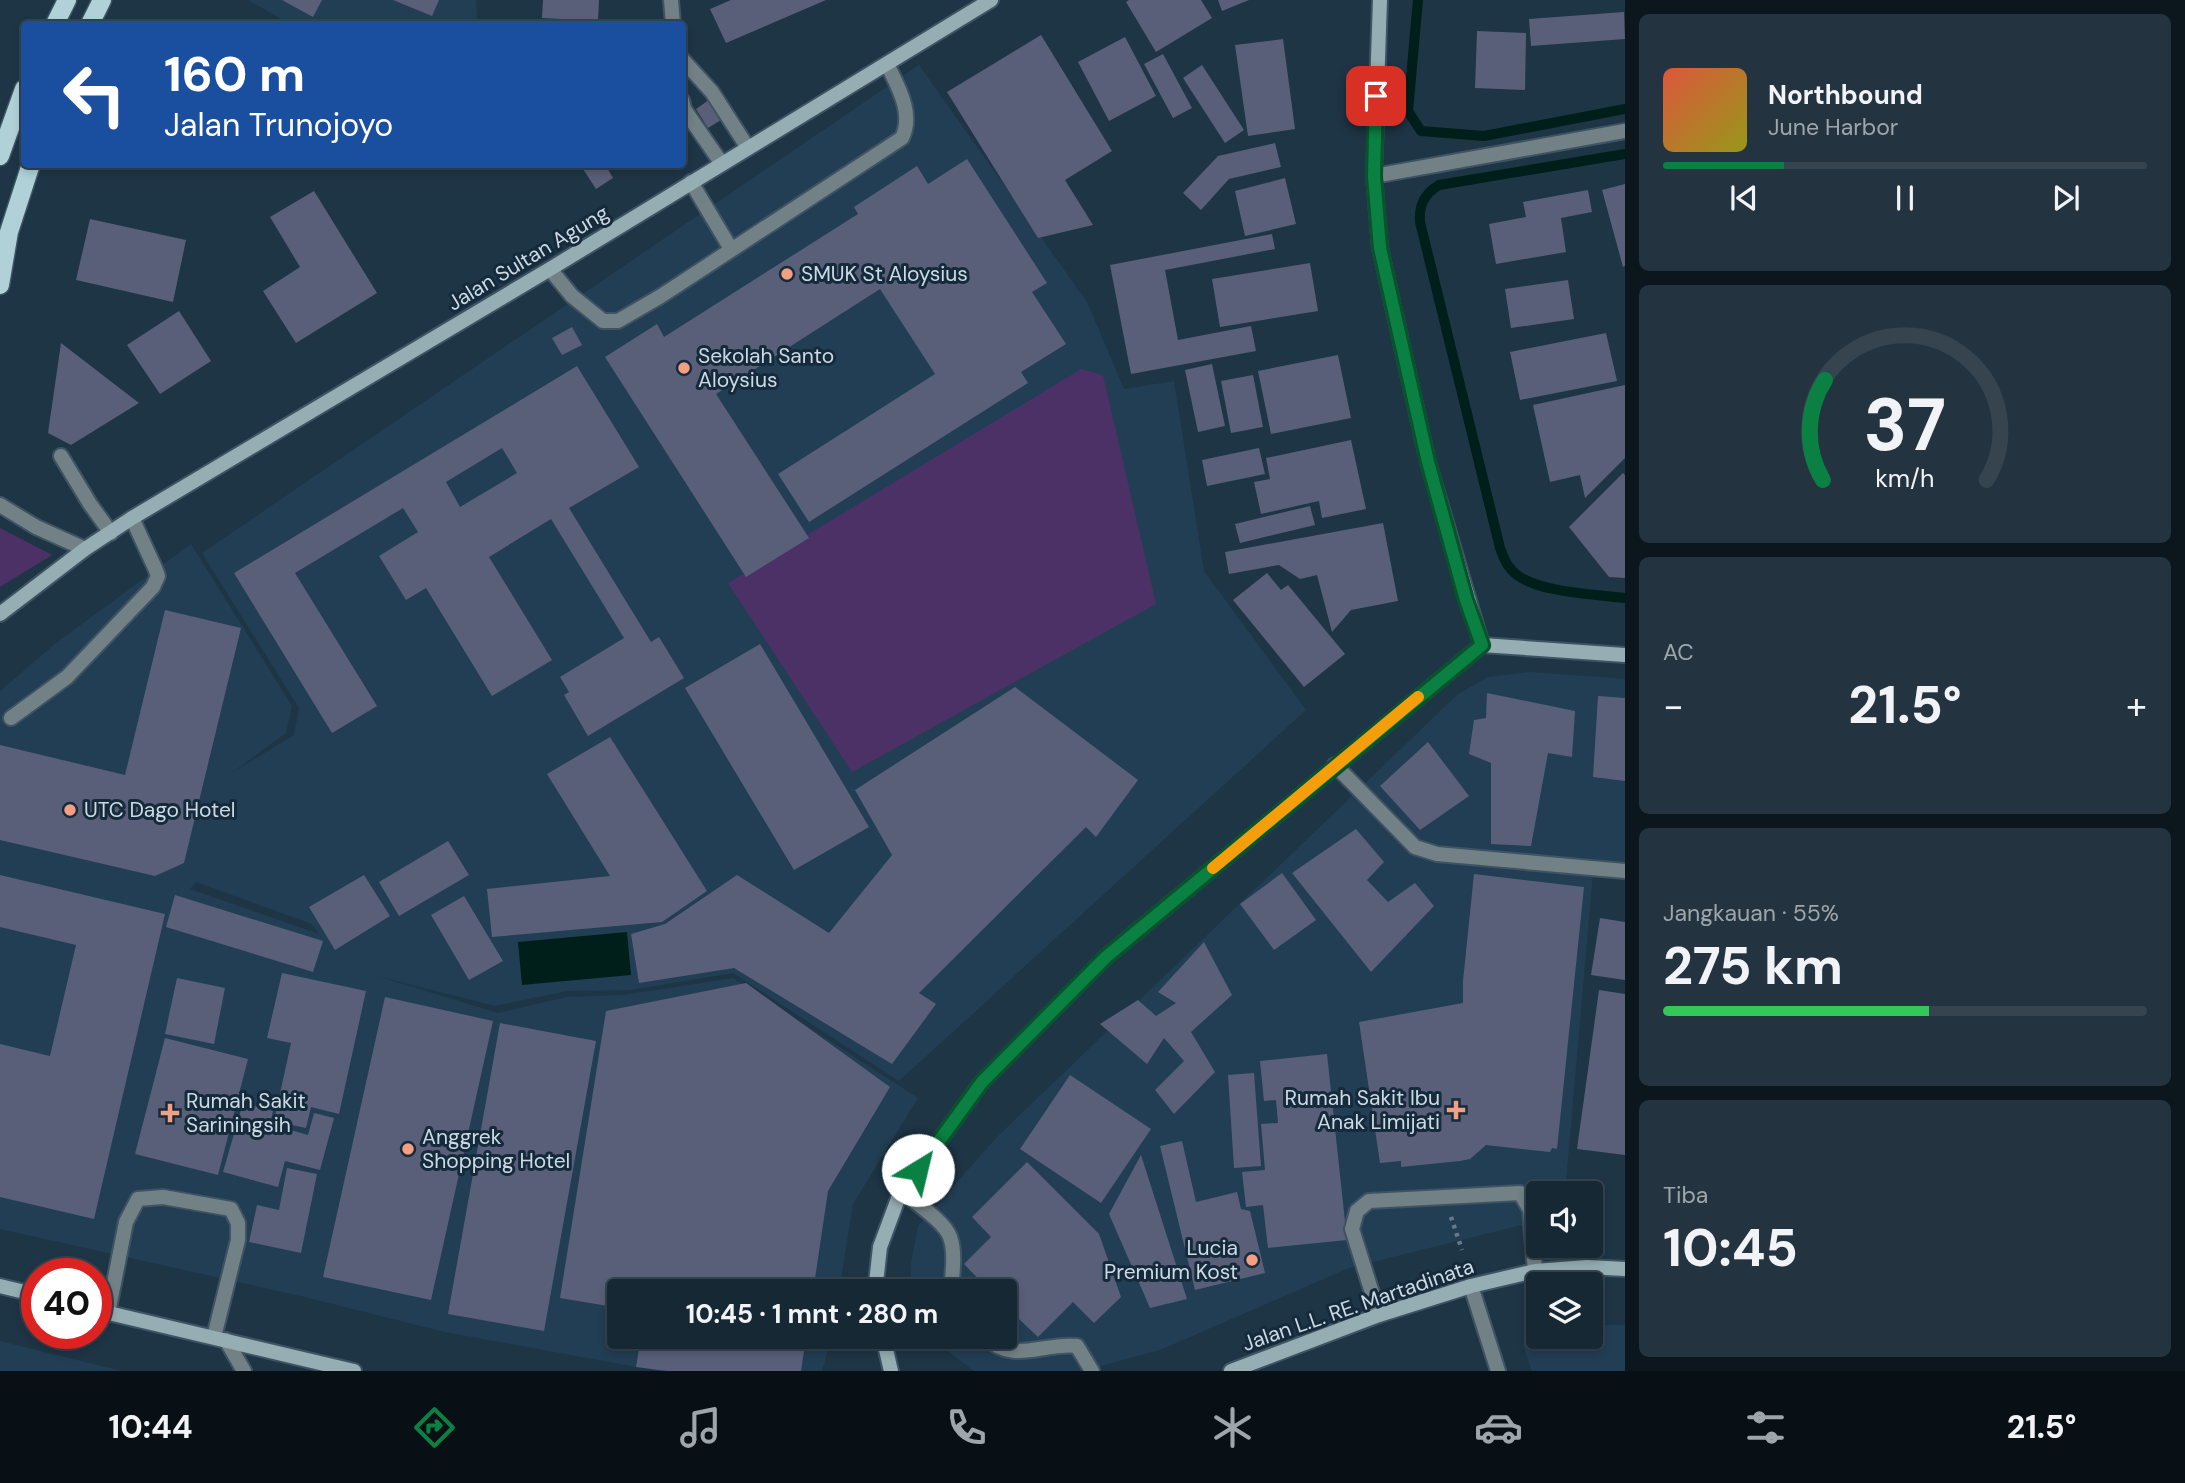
<!DOCTYPE html>
<html lang="id">
<head>
<meta charset="utf-8">
<style>
  :root { --surface:#162834; --page:#233440; --text:#f1f3f6; --muted:#9ea6ac; --line:#35444f; --accent:#0b8043 }
  body { margin:0; font-family:"DM Sans",sans-serif; background:var(--page); color:var(--text); height:100vh; display:flex; flex-direction:column; font-size:26px; white-space:nowrap }
  * { box-sizing:border-box; margin:0 }
  p { font-size:23px; color:var(--muted) }
  .icon { flex:none; width:38px; height:38px; fill:none; stroke:currentColor; stroke-width:2; stroke-linecap:round; stroke-linejoin:round }
  .map { position:relative; flex:1; overflow:hidden }
  .sheet { display:flex; flex-direction:column; gap:14px; padding:14px; background:#0c161d; width:560px }
  .sheet>* { flex:none }
  .top-card { position:absolute; left:21px; top:21px; width:665px; height:147px; border-radius:7px; box-shadow:0 4px 10px #0003,0 0 0 2px var(--line); background:#1a4fa0; color:#fff; overflow:hidden }
  .fabs { position:absolute; left:1526px; top:1181px; display:grid; gap:14px }
  .fabs a { display:grid; place-items:center; width:77px; height:77px; border-radius:7px; background:var(--surface); box-shadow:0 4px 10px #0003,0 0 0 2px var(--line); font-size:35px }
  .speed { position:absolute; left:21px; top:1258px; display:flex; gap:14px; font-size:35px; font-weight:700; text-align:center }
  .speed>* { display:grid; place-content:center; width:91px; height:91px; border-radius:50%; background:var(--surface); box-shadow:0 4px 10px #0003,0 0 0 2px var(--line); line-height:1 }
  .speed .limit { border:10px solid #d22; background:#fff; color:#111 }
  .pin { position:absolute; display:grid; place-items:center; width:60px; height:60px; color:#fff; margin:-30px; border-radius:14px; box-shadow:0 4px 10px #0006 }
  .me { position:absolute; width:77px; margin:-38px; rotate:36deg; stroke-linejoin:round; filter:drop-shadow(0 0 5px #0008) }
  .turn { display:flex; align-items:center; gap:24px; height:147px; padding:0 28px; font-size:32px }
  .turn .icon { width:91px; height:91px; stroke-width:2.5 }
  .turn b { display:block; font-size:49px; line-height:60px }
  .big { font-size:52px; font-weight:700; line-height:1.1 }
  .sheet .widget { flex:1; display:flex; flex-direction:column; justify-content:center; gap:10px; min-width:0; padding:0 24px; border-radius:10px; background:var(--page) }
  .sheet .dial { align-items:center; gap:0 }
  .dial svg { height:182px; overflow:visible; fill:none; stroke:var(--line); stroke-width:7; stroke-linecap:round; text-anchor:middle }
  .dial text { fill:var(--text); stroke:none }
  .song { display:flex; align-items:center; gap:21px }
  .cover { width:84px; height:84px; border-radius:10px; background:linear-gradient(135deg,hsl(10 70% 55%),hsl(60 70% 35%)) }
  .played { height:7px; border-radius:4px; background:linear-gradient(90deg,var(--accent) 25%,var(--line) 25%) }
  .keys { display:flex; justify-content:space-around; direction:ltr }
  .heat { display:flex; justify-content:space-between; align-items:center; font-size:38px; direction:ltr }
  .charge { height:10px; border-radius:5px; background:linear-gradient(90deg,#34c759 55%,var(--line) 0) }
  .trip { position:absolute; left:607px; top:1279px; width:410px; height:70px; border-radius:7px; background:var(--surface); box-shadow:0 4px 10px #0003,0 0 0 2px var(--line); font-weight:700; line-height:70px; text-align:center }
  .dock { display:flex; height:112px; justify-content:space-around; align-items:center; background:#091015; color:var(--muted) }
  .dock .icon { width:49px; height:49px }
  .dock .selected { color:var(--accent) }
  .dock b { font-size:32px; color:var(--text) }
  main { display:flex; flex:1; min-height:0 }
  .map>svg:first-child { display:block }
  .built { fill:#223e54; fill-rule:evenodd }
  .green { fill:#4c3167 }
  .water { fill:#001f1a }
  .lines { fill:none; stroke-linecap:round; stroke-linejoin:round }
  .stream { stroke:#001f1a; stroke-width:10 }
  .building { fill:#595f79; fill-rule:evenodd }
  .lane-casing { stroke:#3e5363; stroke-width:18 }
  .street-casing { stroke:#3e5363; stroke-width:18 }
  .secondary-casing { stroke:#3e5363; stroke-width:18 }
  .primary-casing { stroke:#3e5363; stroke-width:21 }
  .path { stroke:#687a89; stroke-width:4.5; stroke-dasharray:3.5 5; stroke-linecap:butt }
  .lane { stroke:#728185; stroke-width:14 }
  .street { stroke:#728185; stroke-width:14 }
  .secondary { stroke:#95aeb3; stroke-width:14 }
  .primary { stroke:#b0d1d7; stroke-width:18 }
  .route-casing { stroke:#07532c; stroke-width:18 }
  .route { stroke:#0b8043; stroke-width:12 }
  .slow { stroke:#f59e0b; stroke-width:12 }
  .poi-dot { fill:#f39f83; stroke:#152b3b; stroke-width:2.5 }
  .labels { text-anchor:middle; dominant-baseline:central; stroke-width:6; stroke-linejoin:round; paint-order:stroke }
  .street-label { font-size:21px; fill:#cddae5; stroke:#152b3b }
  .poi-label { font-size:21px; fill:#cddae5; stroke:#152b3b; text-anchor:start }
</style>
</head>
<body>
<main>
<div class="map">
<svg width="1625" height="1371" viewBox="0 0 1625 1371">
  <rect width="100%" height="100%" fill="#1e3546"/>
  <path class="built" d="M248 0H476L477 22 290 24Z
    M919 65 1087 302 1124 389 1174 381 1204 571 1306 710 899 1081 733 973 631 990 567 991 495 1006 377 976 498 1013 566 997 623 995 733 978 918 1098 853 1204 839 1291 620 1292V1337H832L822 1371H659L445 1332 305 1297 0 1229V691L56 643 191 544 292 706 286 733 233 772 294 735 299 708 202 553ZM196 882 312 924 324 941 319 934 190 889Z
    M1531 672 1625 679V864L1594 861 1565 1193 1538 1194V1221L1349 1268 1160 1350 1082 1371H974L929 1337H1004V1292H911V1263L918 1226 996 1138 1458 694 1488 677Z
    M1591 1325H1625V1371H1532L1523 1344 1541 1337H1591Z
    M0 1341 122 1371H0Z"/>
  <path class="green" d="M1081 369 1103 375 1156 604 852 772 728 583Z
    M0 528 52 555 0 587Z"/>
  <path class="water" d="M627 932 631 975 522 985 518 942Z"/>
  <g class="lines">
    <path class="stream" d="M1418 0 1408 111 1421 131 1484 136 1625 109
      M1625 154 1439 185C1424 194 1419 205 1420 222L1500 548C1503 555 1505 563 1510 568 1528 593 1595 594 1625 598"/>
  </g>
  <path class="building" d="M282 0H322L313 17Z
    M393 0H439L432 16Z
    M543 0H599L598 21 542 18Z
    M731 0H826L726 43 710 9Z
    M1129 0H1201L1212 18 1156 52 1126 2Z
    M1218 0H1249L1222 11Z
    M1624 12 1625 39 1531 46 1529 19Z
    M1477 31 1526 33 1525 90 1475 88Z
    M1041 35 1112 151 1065 180 1093 225 1038 238 947 92Z
    M1125 37 1156 96 1109 121 1078 62Z
    M1283 39 1295 129 1248 136 1235 45Z
    M1163 54 1192 108 1173 118 1144 64Z
    M1202 65 1244 130 1225 143 1183 78Z
    M709 100 721 120 708 128 696 109Z
    M1275 143 1281 167 1229 179 1201 210 1183 193 1218 156Z
    M967 159 1047 283 1032 292 1066 344 1021 372 1028 383 809 522 778 474 935 374 880 289 716 394 809 538 746 577 605 357 657 324 664 337 858 214 854 207 917 166 928 184Z
    M590 164H605L613 178 596 189 583 169Z
    M1285 178 1296 224 1245 236 1235 191Z
    M1625 184V266L1623 267 1602 190Z
    M1588 190 1592 212 1561 218 1566 252 1496 264 1489 224 1526 217 1523 202Z
    M314 191 377 293 296 343 263 291 300 267 270 217Z
    M90 219 186 240 173 302 76 280Z
    M1272 234 1275 249 1165 270 1178 340 1251 326 1256 351 1131 374 1110 265Z
    M1310 263 1318 311 1220 327 1212 279Z
    M1568 280 1574 319 1511 328 1505 289Z
    M179 311 211 361 160 394 127 345Z
    M572 327 582 345 562 355 552 338Z
    M1606 333 1617 381 1520 400 1510 352Z
    M61 343 139 403 71 445 48 433Z
    M1338 355 1351 418 1271 434 1258 371Z
    M1212 364 1225 426 1198 432 1185 370Z
    M577 366 639 467 569 508 651 642 659 637 684 678 588 736 564 695 569 692 560 677 624 638 551 519 489 557 552 660 492 696 426 588 406 600 379 556 418 532 403 508 295 573 377 706 332 733 234 573ZM502 448 517 473 460 507 446 482Z
    M1253 375 1263 427 1231 433 1221 381Z
    M1625 385V458L1585 498 1580 475 1550 482 1533 405Z
    M1351 440 1366 509 1322 518 1319 501 1261 514 1254 482 1270 479 1266 458Z
    M1259 448 1265 474 1207 486 1202 460Z
    M1623 473 1625 475V578L1609 577 1569 527Z
    M1310 506 1315 525 1240 543 1235 524Z
    M1383 523 1398 601 1351 610 1332 632 1317 575 1300 579 1279 565 1229 574 1225 552Z
    M1267 573 1281 590 1288 585 1345 654 1304 687 1233 600Z
    M165 610 241 628 184 863 155 876 0 840V745L125 775Z
    M760 644 869 827 794 870 685 688Z
    M1015 687 1138 780 1096 837 1086 827 919 993 936 1004 892 1064 734 968 639 983 631 934 665 924 737 875 829 933 892 855 855 790Z
    M1487 693 1575 711 1572 757 1548 753 1531 846 1491 844V763L1469 754 1474 720 1486 718Z
    M1598 696 1625 698V781L1593 777Z
    M610 737 707 891 662 922 492 937 487 889 610 876 547 774Z
    M1428 742 1469 796 1420 830 1380 786Z
    M1356 829 1384 862 1367 880 1388 902 1415 883 1434 906 1371 972 1292 873Z
    M448 841 469 875 399 916 379 882Z
    M1282 873 1316 920 1274 950 1240 904Z
    M1474 874 1584 887 1557 1149 1552 1148 1550 1152 1486 1145 1470 1159 1460 1161 1401 1167V1161L1380 1163 1359 1022 1463 1003V981Z
    M0 875 165 914 94 1219 0 1197V1044L50 1056 76 945 0 927Z
    M364 875 390 916 335 950 309 907Z
    M175 895 323 941 313 972 166 927Z
    M464 896 503 961 469 980 431 915Z
    M1600 918 1625 922V980L1591 975Z
    M1204 942 1232 995 1191 1032 1215 1072 1174 1114 1155 1090 1184 1061 1164 1038 1147 1064 1100 1024 1138 1000 1156 1016 1176 1003 1158 992Z
    M282 973 366 991 339 1114 311 1107 306 1128 274 1121 291 1043 267 1038Z
    M177 978 225 988 214 1044 165 1034Z
    M746 983 890 1087 828 1191 813 1292H620V1308L560 1298 606 1011Z
    M1599 990 1625 994V1155L1577 1149Z
    M385 997 493 1021 431 1300 323 1277Z
    M500 1023 596 1041 544 1331 448 1314Z
    M165 1038 248 1059 218 1175 135 1154Z
    M1327 1054 1347 1240 1268 1248 1263 1205 1246 1207 1242 1172 1265 1170 1261 1124 1278 1123 1276 1100 1264 1101 1260 1061Z
    M1254 1073 1261 1166 1234 1168 1228 1075Z
    M1070 1075 1151 1129 1101 1203 1020 1149Z
    M243 1103 273 1111 270 1124 308 1135 314 1113 334 1118 320 1170 285 1161 278 1187 223 1172Z
    M1182 1141 1196 1202 1237 1192 1241 1209 1250 1211 1265 1273 1195 1290 1160 1146Z
    M1141 1155 1187 1299 1150 1308 1109 1214Z
    M1027 1162 1099 1234 1121 1297 1094 1323 1073 1302 1038 1337 1004 1305V1292H991L964 1264 991 1237 972 1217Z
    M287 1168 317 1174 301 1253 249 1242 257 1205 279 1210Z
    M641 1337H806L801 1371H667L636 1367Z"/>
  <g class="lines">
    <defs>
      <path id="lane" d="M691 182 731 249
        M550 269 572 296 603 321H618L661 296 902 138C914 113 898 87 887 64
        M61 456 90 504 111 533
        M11 718 67 677 153 587 158 576 155 568 132 518
        M902 1192C915 1202 945 1222 950 1237 956 1253 952 1275 951 1292
        M108 1313 126 1222 138 1199 163 1197 231 1209 238 1223V1240L214 1337
        M1379 1315 1352 1229 1357 1211 1369 1201 1520 1193 1530 1210 1535 1271
        M985 1337C1014 1365 1043 1342 1077 1346L1092 1371"/>
      <path id="street" d="M671 0 673 24
        M682 59 712 92 748 148
        M682 100 684 109 722 164
        M1374 176 1625 131
        M0 505 36 527 85 549
        M1335 765 1415 847 1437 854 1625 871
        M1471 1286 1498 1371
        M226 1340 244 1371"/>
      <path id="secondary" d="M1380 0 1374 176 1380 248 1428 462 1482 645
        M0 614 85 549 132 518 550 269 991 0
        M1482 645 1625 655
        M0 1286 37 1295
        M875 1292 880 1247 899 1196 982 1082 1106 957 1482 645
        M96 1310 354 1371
        M883 1337 891 1371
        M1231 1371 1379 1315 1471 1286 1535 1271 1587 1267 1625 1269"/>
      <path id="primary" d="M55 24 67 0
        M90 24 102 0
        M0 156 24 89
        M0 285 9 232 31 164"/>
    </defs>
    <use href="#lane" class="lane-casing"/>
    <use href="#street" class="street-casing"/>
    <use href="#secondary" class="secondary-casing"/>
    <use href="#primary" class="primary-casing"/>
    <path class="path" d="M1451 1217 1462 1250"/>
    <use href="#lane" class="lane"/>
    <use href="#street" class="street"/>
    <use href="#secondary" class="secondary"/>
    <use href="#primary" class="primary"/>
  </g>
  <g class="lines">
    <defs>
      <path id="route" d="M918 1170 982 1082 1106 957 1482 645 1466 600 1428 462 1380 248 1374 176 1376 96"/>
    </defs>
    <use href="#route" class="route-casing"/>
    <use href="#route" class="route"/>
    <path class="slow" d="M1213 868 1418 697"/>
  </g>
  <g class="poi-dot">
    <circle cx="787" cy="274" r="7"/>
    <circle cx="684" cy="368" r="7"/>
    <circle cx="70" cy="810" r="7"/>
    <path d="M1452.5 1099.5h7v7h7v7h-7v7h-7v-7h-7v-7h7z"/>
    <path d="M166.5 1102.5h7v7h7v7h-7v7h-7v-7h-7v-7h7z"/>
    <circle cx="408" cy="1149" r="7"/>
    <circle cx="1252" cy="1260" r="7"/>
  </g>
  <g class="labels">
    <g class="street-label">
      <text transform="translate(528 258) rotate(-31)">Jalan Sultan Agung</text>
      <text transform="translate(1358 1305) rotate(-19)">Jalan L.L. RE. Martadinata</text>
    </g>
    <g class="poi-label">
      <text x="801" y="274">SMUK St Aloysius</text>
      <text x="698" y="356">Sekolah Santo<tspan x="698" dy="24">Aloysius</tspan></text>
      <text x="84" y="810">UTC Dago Hotel</text>
      <text x="1440" y="1098" text-anchor="end">Rumah Sakit Ibu<tspan x="1440" dy="24">Anak Limijati</tspan></text>
      <text x="186" y="1101">Rumah Sakit<tspan x="186" dy="24">Sariningsih</tspan></text>
      <text x="422" y="1137">Anggrek<tspan x="422" dy="24">Shopping Hotel</tspan></text>
      <text x="1238" y="1248" text-anchor="end">Lucia<tspan x="1238" dy="24">Premium Kost</tspan></text>
    </g>
  </g>
</svg>
<div class="fabs">
<a><svg class="icon" aria-label="sound" viewBox="0 0 24 24"><path d="M4 9h4l5-4v14l-5-4H4zM17 9q2 3 0 6"/></svg></a>
<a><svg class="icon" aria-label="layers" viewBox="0 0 24 24"><path d="M12 4l9 5-9 5-9-5zM3 14l9 5 9-5"/></svg></a>
</div>
<div class="speed"><div class="limit">40</div></div>
<div class="pin" style="left:1376px;top:96px;background:#d93025"><svg class="icon" aria-label="arrive" viewBox="0 0 24 24"><path d="M6 21V4h12l-3 4 3 4H6"/></svg></div>
<svg class="me" style="left:918px;top:1170px" viewBox="-20 -20 40 40"><circle r="19" fill="#fff"/><path d="M0-13L10 11 0 6-10 11z" fill="#0b8043"/></svg>
<div class="trip">10:45 · 1 mnt · 280 m</div>
<div class="top-card">
<div class="turn"><svg class="icon" aria-label="left" viewBox="0 0 24 24"><path d="M17 20v-9H6M10 6l-5 5 5 5"/></svg><div><b>160 m</b>Jalan Trunojoyo</div></div>
</div>
</div>
<section class="sheet">
<div class="widget">
<div class="song"><i class="cover"></i><div><b>Northbound</b><p>June Harbor</p></div></div>
<div class="played"></div>
<div class="keys"><svg class="icon" aria-label="previous" viewBox="0 0 24 24"><path d="M18 5L8 12l10 7zM5 5v14"/></svg><svg class="icon" aria-label="pause" viewBox="0 0 24 24"><path d="M8 5v14M16 5v14"/></svg><svg class="icon" aria-label="next" viewBox="0 0 24 24"><path d="M6 5l10 7-10 7zM19 5v14"/></svg></div>
</div>
<div class="widget dial"><svg viewBox="0 0 100 80">
<path d="M14 69A42 42 0 1 1 86 69"/>
<path d="M14 69A42 42 0 0 1 15 25" stroke="#0b8043"/>
<text x="50" y="56" font-size="32" font-weight="700">37</text>
<text x="50" y="72" font-size="11">km/h</text>
</svg></div>
<div class="widget"><p>AC</p>
<div class="heat"><a>−</a><b class="big">21.5°</b><a>+</a></div>
</div>
<div class="widget"><p>Jangkauan · 55%</p><b class="big">275 km</b><div class="charge"></div></div>
<div class="widget"><p>Tiba</p><b class="big">10:45</b></div>
</section>
</main>
<nav class="dock">
<b>10:44</b>
<svg class="icon selected" aria-label="directions" viewBox="0 0 24 24"><path d="M12 3l9 9-9 9-9-9zM9 14v-3h6M13 9l2 2-2 2"/></svg>
<svg class="icon" aria-label="music" viewBox="0 0 24 24"><path d="M9 18V5l10-2v13"/><circle cx="6" cy="18" r="3"/><circle cx="16" cy="16" r="3"/></svg>
<svg class="icon" aria-label="phone" viewBox="0 0 24 24"><path d="M5 4h4l2 5-3 2q2 4 5 5l2-3 5 2v4C11 20 4 13 5 4z"/></svg>
<svg class="icon" aria-label="climate" viewBox="0 0 24 24"><path d="M12 3v18M4 7l16 10M4 17L20 7"/></svg>
<svg class="icon" aria-label="car" viewBox="0 0 24 24"><path d="M5 17H2v-5l4-1 3-4h7l3 4 3 1v5h-3M9 17h6M6 11h13"/><circle cx="7" cy="17" r="2"/><circle cx="17" cy="17" r="2"/></svg>
<svg class="icon" aria-label="filters" viewBox="0 0 24 24"><path d="M4 7h16M4 17h16"/><circle cx="9" cy="7" r="2"/><circle cx="15" cy="17" r="2"/></svg>
<b>21.5°</b>
</nav>
</body>
</html>
